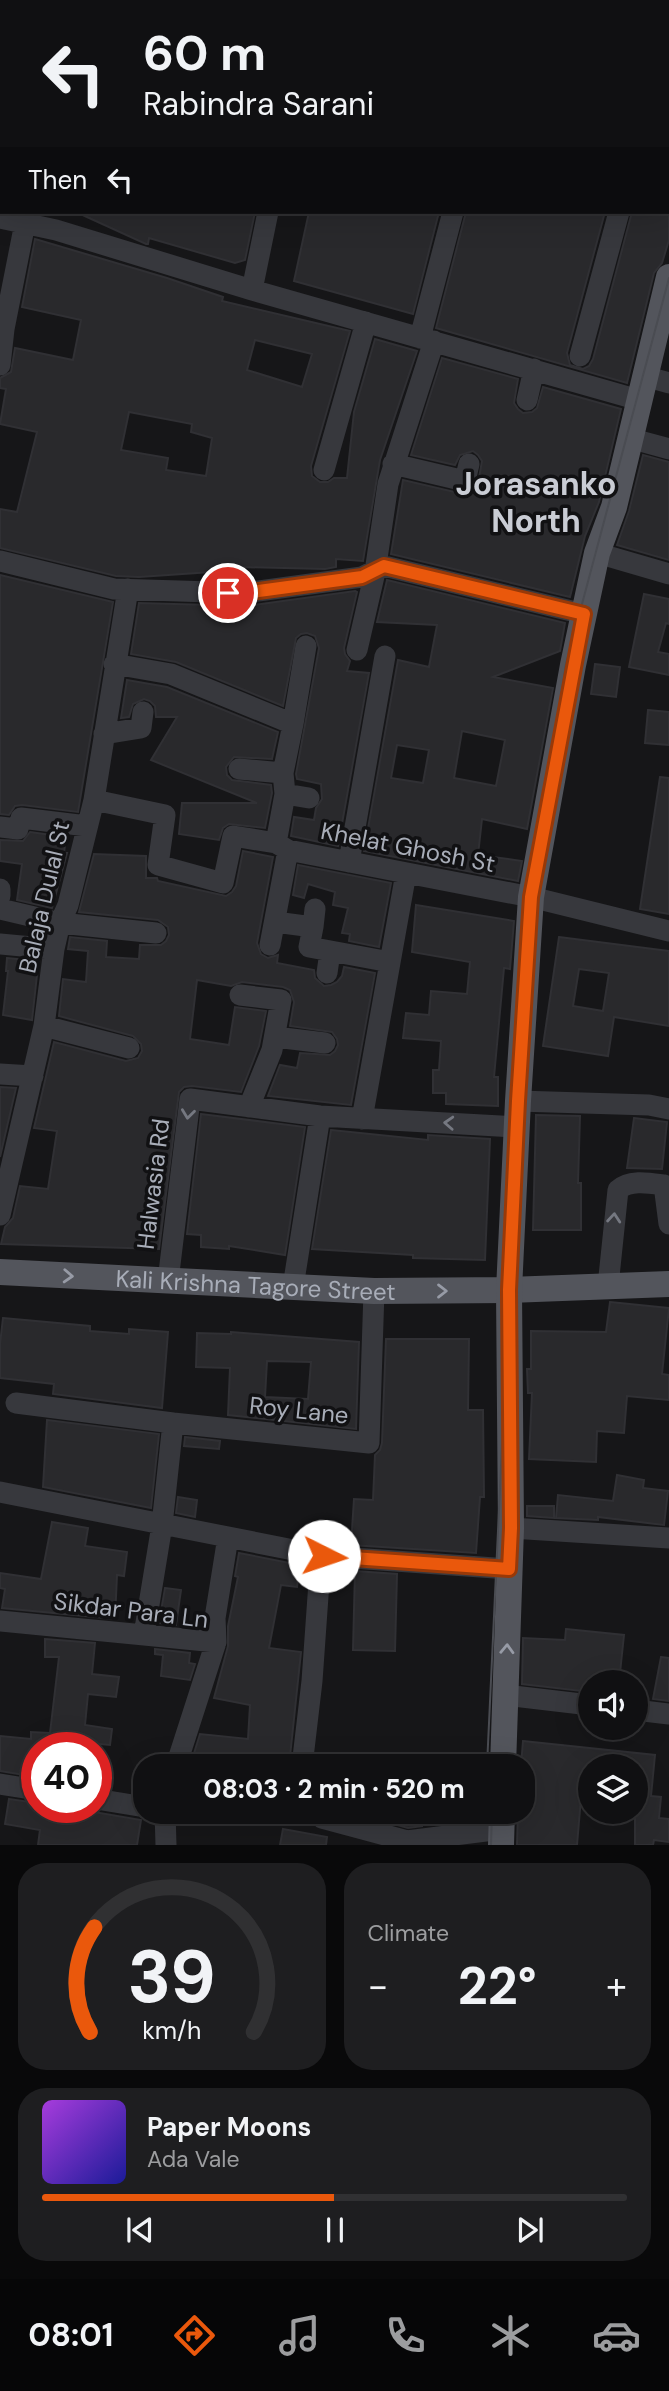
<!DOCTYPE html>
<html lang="en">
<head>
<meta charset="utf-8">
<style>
  :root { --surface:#101012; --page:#1e1e20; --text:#f1f3f6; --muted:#9c9d9f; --line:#303032; --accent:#ea580c }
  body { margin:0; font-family:"DM Sans",sans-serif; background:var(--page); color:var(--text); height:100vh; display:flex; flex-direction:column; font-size:26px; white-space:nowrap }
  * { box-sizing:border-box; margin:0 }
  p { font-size:23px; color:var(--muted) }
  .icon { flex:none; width:38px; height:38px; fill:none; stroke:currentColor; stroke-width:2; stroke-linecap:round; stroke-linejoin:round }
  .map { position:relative; height:1845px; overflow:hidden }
  .sheet { display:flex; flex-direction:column; gap:18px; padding:18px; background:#09090a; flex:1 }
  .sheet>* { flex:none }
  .banner { position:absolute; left:0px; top:0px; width:670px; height:214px; box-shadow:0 7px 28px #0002,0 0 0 2px var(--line); background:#101012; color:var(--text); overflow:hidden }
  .tools { position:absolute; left:578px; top:1670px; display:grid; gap:14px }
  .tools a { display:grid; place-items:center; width:70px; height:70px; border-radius:50%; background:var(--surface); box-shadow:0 7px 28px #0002,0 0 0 2px var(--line); font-size:35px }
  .speed { position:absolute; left:21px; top:1732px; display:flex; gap:14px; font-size:35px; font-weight:700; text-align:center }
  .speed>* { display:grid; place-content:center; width:91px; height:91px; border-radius:50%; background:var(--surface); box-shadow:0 7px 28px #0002,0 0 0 2px var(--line); line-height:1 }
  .speed .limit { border:10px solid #d22; background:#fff; color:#111 }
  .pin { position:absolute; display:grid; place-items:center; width:60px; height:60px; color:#fff; margin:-30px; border:4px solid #fff; border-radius:50%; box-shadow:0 2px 7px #0007 }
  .me { position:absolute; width:77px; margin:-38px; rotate:94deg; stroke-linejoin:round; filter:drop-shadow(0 0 5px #0008) }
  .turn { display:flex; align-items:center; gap:24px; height:147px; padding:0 28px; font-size:32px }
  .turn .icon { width:91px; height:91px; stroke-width:2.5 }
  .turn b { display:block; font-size:49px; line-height:60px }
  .then { display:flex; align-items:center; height:66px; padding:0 28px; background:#0003; gap:14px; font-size:26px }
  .big { font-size:52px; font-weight:700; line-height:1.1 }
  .sheet .tile { flex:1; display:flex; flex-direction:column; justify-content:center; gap:10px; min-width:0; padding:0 24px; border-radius:28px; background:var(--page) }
  .sheet .dial { align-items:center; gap:0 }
  .dial svg { height:182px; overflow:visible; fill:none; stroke:var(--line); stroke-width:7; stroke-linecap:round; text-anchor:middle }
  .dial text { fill:var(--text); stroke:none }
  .song { display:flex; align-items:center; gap:21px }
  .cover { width:84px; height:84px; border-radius:10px; background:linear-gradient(135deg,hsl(280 70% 55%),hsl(240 70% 35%)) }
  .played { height:7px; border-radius:4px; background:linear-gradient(90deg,var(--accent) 50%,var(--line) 50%) }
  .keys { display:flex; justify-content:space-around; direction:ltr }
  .heat { display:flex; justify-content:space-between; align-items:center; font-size:38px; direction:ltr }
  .sheet .tiles { flex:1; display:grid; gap:18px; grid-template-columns:1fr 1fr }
  .tile:last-child { grid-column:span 2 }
  .trip { position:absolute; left:133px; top:1754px; width:402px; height:70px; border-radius:28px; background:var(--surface); box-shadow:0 7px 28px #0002,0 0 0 2px var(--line); font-weight:700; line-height:70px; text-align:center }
  .tabs { display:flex; height:112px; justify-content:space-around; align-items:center; background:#060607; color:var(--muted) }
  .tabs .icon { width:49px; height:49px }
  .tabs .on { color:var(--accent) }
  .tabs b { font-size:32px; color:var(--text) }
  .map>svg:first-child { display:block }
  .building { fill:#29292c; stroke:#303034; stroke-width:2; fill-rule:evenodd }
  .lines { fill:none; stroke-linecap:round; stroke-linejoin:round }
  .minor { stroke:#37383d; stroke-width:21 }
  .major { stroke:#53555c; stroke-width:26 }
  .tram { stroke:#4a4c52; stroke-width:2 }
  .oneway { stroke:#757881 }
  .oneway2 { stroke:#979ba6 }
  .route-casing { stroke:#983908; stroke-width:18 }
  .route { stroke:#ea580c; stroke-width:12 }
  .labels { text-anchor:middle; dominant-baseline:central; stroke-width:7; stroke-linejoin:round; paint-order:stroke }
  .street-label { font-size:24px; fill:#a8adb8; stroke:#111113 }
  .district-label { font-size:32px; font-weight:bold; fill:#c9ccd4; stroke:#111113 }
</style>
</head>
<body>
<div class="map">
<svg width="669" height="1845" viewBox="0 0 669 1845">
  <rect width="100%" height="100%" fill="#161618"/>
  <path class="building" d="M76 212H255L245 260 235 263 149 238 148 244H146Z
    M309 212H439L413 314 294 281Z
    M466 212H605L567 353 570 365 583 369 589 366 593 359 632 212H669V240L662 263 654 273 627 383 436 328Z
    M35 239 167 278 223 297 222 301 350 331 311 466 312 476 320 482H328L334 478H347L354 412 375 339 417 351 380 460 363 561 336 559V567L325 569 239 567 240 570 139 577 116 576 0 548V509L17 512 37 432 0 424 6 389 0 388V378L11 372 15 348 73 360 81 320 22 307ZM255 340 312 354 302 387 247 370ZM129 412 192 424 191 432 212 438 206 476 166 470 168 458 121 450Z
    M442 358 518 379 514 403 518 409 523 413 532 412 537 408 543 387 621 409 599 502 585 536 570 597 391 554 403 480 463 494 474 490 478 484 482 461 478 455 473 451 460 455 455 465 411 455Z
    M643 455 669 462V560L617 545 629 511Z
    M0 575 113 602 78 812 22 805 15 806 9 815 0 814Z
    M387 580 565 623 560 651 493 677 553 688 527 829 482 819 478 855 522 861 518 881 364 851 398 660 429 667 437 625 377 622ZM462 731 505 740 496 786 454 778ZM397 745 429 750 423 783 391 778Z
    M355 591 357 592 344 648 345 654 350 661 347 671 369 673 338 846 291 836 294 817 314 820 316 808 322 799 321 784 297 779 296 774 319 648 315 636 307 633 301 634 296 638 283 706 176 662 131 654 139 603 246 606Z
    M644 594 669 599V624L666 623 658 652 669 654V675L629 667Z
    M595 664 620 667 616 697 591 694Z
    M127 680 167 687 278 732 272 759 234 757 226 767 227 775 232 780 271 785 272 793 265 828 229 824 223 828 219 840 179 834 182 803H257L151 760 177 717H156L155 706 150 701 144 699 133 704 129 717 121 718Z
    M648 710 669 712V745L645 743Z
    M660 777 669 778V914L640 909Z
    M30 832 66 837 64 853H67L52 908 17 900 22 864 0 861V840L23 841Z
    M243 851 273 857 257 943 261 954 268 958 278 955 277 963 314 970 315 978 324 986 331 985 337 982 342 976 344 967 375 973 351 1105 268 1096 280 1065 297 1068 300 1053 330 1055 335 1051 338 1045 337 1039 332 1032 290 1026 294 1002 290 990 283 987 242 982 231 986 197 980 190 1039 229 1045 235 1007 266 1011 259 1046 241 1092 192 1086 184 1087 179 1092 159 1249 1 1244 5 1227 13 1218 20 1186 48 1189 57 1131 34 1128 54 1042 126 1061 138 1058 142 1051 141 1044 133 1036 59 1016 63 979 86 982 88 951 68 949 70 937 107 941 106 957 139 959 140 945H161L166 941 169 935 168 927 158 920 79 912 94 854 146 856V878H157L158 881 226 896 232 892 236 886Z
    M298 865 391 883 379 947 349 941 350 934 342 933 348 908 333 905 335 892 308 884 304 898 293 895Z
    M416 905 514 921 510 969 504 968 494 1077H498V1106L446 1104V1093H433V1070H439L441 1041 403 1038 406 1013 429 1015 431 991 467 994 470 962 412 952Z
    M559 937 669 951V1026L614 1017 608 1056 543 1046ZM579 969 609 973 603 1011 573 1006Z
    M7 958 36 961 34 974 37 975 32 1020 3 1015 8 971H6Z
    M0 1087 16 1088 0 1157Z
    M201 1114 305 1127 285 1255 229 1246V1249L201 1247V1235L187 1234Z
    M536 1115 580 1116 578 1183H581V1230H533Z
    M634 1118 667 1122 662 1169 627 1168Z
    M331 1130 428 1140V1135L490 1139 485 1260 413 1258V1255L312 1249Z
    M610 1302 669 1308 662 1374 669 1375V1400L627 1396 624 1433 597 1431 596 1462 529 1459 532 1393H528L527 1369H531V1331L606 1332Z
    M3 1318 90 1326V1331L129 1334V1329L168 1332 162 1408 53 1394 54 1384 0 1378V1344Z
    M231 1332 359 1342 356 1429 228 1415 230 1368 196 1367 197 1335V1333L231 1334ZM267 1361 311 1362 308 1399 265 1397Z
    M386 1339H469L468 1410H483L484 1497H480L476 1553 351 1545 354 1499 373 1500 375 1455 380 1450 382 1443Z
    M47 1420 159 1434 151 1508 43 1487Z
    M185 1437 220 1441 219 1449 184 1446Z
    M617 1475 644 1480 643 1488 668 1491 664 1525 598 1517V1520L556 1518 558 1495 613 1501Z
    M178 1497 197 1500 195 1517 176 1513Z
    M527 1506H554V1518L527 1516Z
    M52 1522 88 1528 85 1546 127 1552 124 1576 117 1575 115 1619 2 1608 5 1589 0 1588V1573L41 1579Z
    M239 1553 300 1565 297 1587 281 1585 269 1648 301 1652 289 1766H190L200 1734 248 1739 250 1705 214 1698 228 1646V1626L238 1577 235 1576Z
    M355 1571 397 1574 395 1651 353 1650Z
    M165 1588 181 1590 176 1625 159 1623Z
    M566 1629 624 1635 619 1682H590V1692L522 1684 523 1638 565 1640Z
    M45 1639 95 1643 92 1674 119 1677 116 1697 88 1694 85 1725 112 1729 110 1745 67 1741V1748H37V1777L0 1771V1736L31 1739V1732L50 1733 59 1657H45Z
    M155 1649 190 1653 189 1663 195 1664 190 1680 161 1676 163 1655 155 1654Z
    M661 1657 669 1658V1701L653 1699Z
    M523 1741 655 1755 651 1796 661 1797 659 1818 669 1819V1842L654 1840 653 1845H635V1766H590V1798H581L577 1845H517L518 1811H523V1766H521Z
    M9 1799 37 1803V1808H87L94 1812 141 1820 137 1845H38L40 1830 5 1824Z
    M391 1811H423L422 1826 408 1828 390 1823Z
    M283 1829 327 1837 326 1845H280Z"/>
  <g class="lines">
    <path class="minor" d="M111 2V0
      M668 26 669 24
      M0 218 56 230 252 290 639 400
      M252 290 268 212
      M420 338 453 212
      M580 356 619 212
      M0 365 4 329 25 223
      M644 376 669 383
      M527 400 534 369
      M629 438 669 449
      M393 464 465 481 469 464
      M324 470 366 322
      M597 553 669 574
      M0 561 114 589 244 593 362 577 384 566 584 614
      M357 650 375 572 388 484 434 341
      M114 664 171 674 293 724 283 773 285 794 276 843
      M293 724 306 646
      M104 734 141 728 143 712
      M239 769 283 773
      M285 794 309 798
      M94 800 165 815 158 865 223 883 233 836 276 843 288 850 531 897 669 931
      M21 818 87 826
      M0 827 18 829
      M349 862 385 656
      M0 889V896
      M0 909 60 923 156 933
      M275 922 313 927 315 909
      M313 927 309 947 390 962
      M0 944 54 949
      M270 945 288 850
      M327 973 330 952
      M240 995 281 1000 272 1050 249 1107
      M44 1026 129 1048
      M275 1037 325 1043
      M0 1074 33 1076
      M518 1101 649 1105 669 1109
      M362 1119 406 873
      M0 1215 44 1026 54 949 60 923 68 905 94 800 128 589
      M168 1281 190 1099 320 1116 517 1127
      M608 1286 618 1190C629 1179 650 1183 664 1185L669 1224
      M293 1287 320 1116
      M16 1403 173 1423
      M0 1492 324 1556 509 1569
      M511 1528 669 1538
      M0 1621 216 1642 176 1766
      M144 1635 162 1525 173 1423 369 1443 374 1291
      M216 1642 215 1618 228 1537
      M505 1695 590 1705
      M635 1710 669 1714
      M302 1766 312 1681 319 1582 324 1556
      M0 1784 37 1790
      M96 1799 145 1807
      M165 1811 166 1845
      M323 1811 322 1818 407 1841 502 1829"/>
    <g class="major">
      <path id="s1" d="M0 1272 374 1291 509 1290 669 1284"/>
      <path d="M503 1766 511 1528 509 1290 518 1101 531 897 573 665 597 553 614 507 669 277"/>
      <path d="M501 1845 502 1811"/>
    </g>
    <path class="tram" d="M487 1766 524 974 531 897 566 664 669 278
      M491 1845 492 1811"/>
  </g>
  <defs><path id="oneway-chevron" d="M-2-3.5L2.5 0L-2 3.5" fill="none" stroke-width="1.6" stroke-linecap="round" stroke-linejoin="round" transform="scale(1.75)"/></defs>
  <g class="oneway">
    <use href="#oneway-chevron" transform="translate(188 1114) rotate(97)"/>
    <use href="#oneway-chevron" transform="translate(449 1123) rotate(-177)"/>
    <use href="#oneway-chevron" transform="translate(614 1218) rotate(-85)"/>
  </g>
  <g class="oneway2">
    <use href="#oneway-chevron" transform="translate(68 1276) rotate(3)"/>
    <use href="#oneway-chevron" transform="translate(442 1291)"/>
    <use href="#oneway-chevron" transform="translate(507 1649) rotate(-88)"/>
  </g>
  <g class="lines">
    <defs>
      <path id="route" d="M228 593H244L362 577 384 566 584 614 531 897 518 1101 509 1290 511 1528 509 1569 324 1556"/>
    </defs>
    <use href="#route" class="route-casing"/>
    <use href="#route" class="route"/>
  </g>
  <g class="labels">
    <g class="street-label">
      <text transform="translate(408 847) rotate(11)">Khelat Ghosh St</text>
      <text transform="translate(44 897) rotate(-77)">Balaja Dulal St</text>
      <text transform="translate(153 1184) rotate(-83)">Halwasia Rd</text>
      <text stroke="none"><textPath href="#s1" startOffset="256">Kali Krishna Tagore Street</textPath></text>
      <text transform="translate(299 1410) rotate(6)">Roy Lane</text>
      <text transform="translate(131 1610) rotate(7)">Sikdar Para Ln</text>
    </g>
    <g class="district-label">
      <text x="536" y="484">Jorasanko<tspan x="536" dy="37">North</tspan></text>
    </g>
  </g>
</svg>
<div class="tools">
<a><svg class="icon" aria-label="sound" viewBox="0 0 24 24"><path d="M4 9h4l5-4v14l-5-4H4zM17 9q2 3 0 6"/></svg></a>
<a><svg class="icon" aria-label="layers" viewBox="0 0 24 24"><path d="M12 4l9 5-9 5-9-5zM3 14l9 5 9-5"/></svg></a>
</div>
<div class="speed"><div class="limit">40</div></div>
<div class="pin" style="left:228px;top:593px;background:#d93025"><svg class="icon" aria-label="arrive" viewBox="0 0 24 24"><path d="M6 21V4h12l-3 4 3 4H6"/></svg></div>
<svg class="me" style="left:324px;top:1556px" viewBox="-20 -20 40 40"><circle r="19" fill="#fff"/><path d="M0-13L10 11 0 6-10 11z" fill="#ea580c"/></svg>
<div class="trip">08:03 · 2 min · 520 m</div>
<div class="banner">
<div class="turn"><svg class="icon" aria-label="left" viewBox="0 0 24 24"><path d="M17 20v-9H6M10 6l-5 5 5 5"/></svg><div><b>60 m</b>Rabindra Sarani</div></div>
<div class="then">Then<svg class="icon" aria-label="left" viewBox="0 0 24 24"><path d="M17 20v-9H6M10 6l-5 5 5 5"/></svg></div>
</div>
</div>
<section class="sheet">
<div class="tiles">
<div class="tile dial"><svg viewBox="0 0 100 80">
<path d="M14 69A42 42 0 1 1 86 69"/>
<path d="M14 69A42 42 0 0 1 16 23" stroke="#ea580c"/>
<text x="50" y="56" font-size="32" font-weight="700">39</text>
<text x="50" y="72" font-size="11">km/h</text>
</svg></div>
<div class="tile"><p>Climate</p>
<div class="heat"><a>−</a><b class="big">22°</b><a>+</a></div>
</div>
<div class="tile">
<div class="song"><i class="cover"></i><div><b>Paper Moons</b><p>Ada Vale</p></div></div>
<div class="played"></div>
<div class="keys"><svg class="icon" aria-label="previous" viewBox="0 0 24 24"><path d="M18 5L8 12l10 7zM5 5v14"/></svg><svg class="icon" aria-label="pause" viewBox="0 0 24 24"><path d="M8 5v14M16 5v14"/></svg><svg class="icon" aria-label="next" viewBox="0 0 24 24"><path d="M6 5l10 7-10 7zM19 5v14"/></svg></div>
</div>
</div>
</section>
<nav class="tabs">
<b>08:01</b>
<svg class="icon on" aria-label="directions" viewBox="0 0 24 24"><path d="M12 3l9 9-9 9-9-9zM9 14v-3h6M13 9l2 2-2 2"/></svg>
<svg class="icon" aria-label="music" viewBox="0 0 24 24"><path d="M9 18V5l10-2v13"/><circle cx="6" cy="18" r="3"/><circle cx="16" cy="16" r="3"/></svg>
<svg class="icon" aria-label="phone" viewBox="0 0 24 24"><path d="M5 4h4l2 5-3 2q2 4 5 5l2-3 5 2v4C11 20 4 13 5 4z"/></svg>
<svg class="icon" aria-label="climate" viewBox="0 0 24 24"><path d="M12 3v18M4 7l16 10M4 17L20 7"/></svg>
<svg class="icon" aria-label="car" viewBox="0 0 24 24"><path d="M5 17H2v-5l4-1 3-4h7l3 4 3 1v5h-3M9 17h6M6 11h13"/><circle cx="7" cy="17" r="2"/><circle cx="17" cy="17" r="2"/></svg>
</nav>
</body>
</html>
